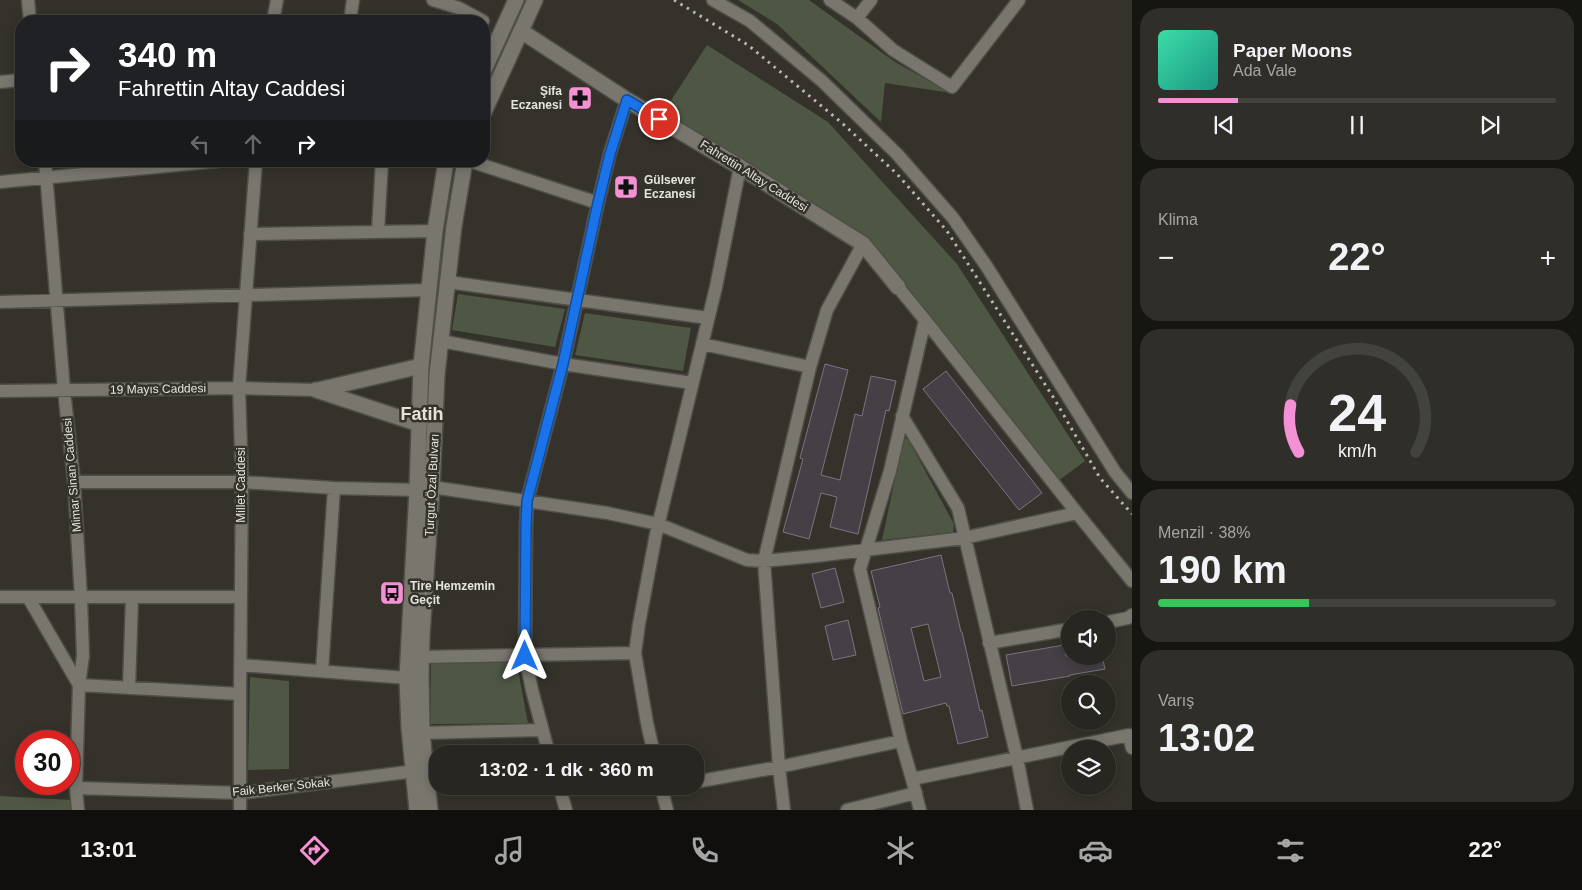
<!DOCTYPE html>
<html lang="tr">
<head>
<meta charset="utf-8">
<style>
  :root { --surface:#272620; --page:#2f2e29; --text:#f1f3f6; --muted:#a4a5a5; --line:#43433e; --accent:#f491d4 }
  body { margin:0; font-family:Arial,sans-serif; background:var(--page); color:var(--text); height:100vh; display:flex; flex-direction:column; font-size:19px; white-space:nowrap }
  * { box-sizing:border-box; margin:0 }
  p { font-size:16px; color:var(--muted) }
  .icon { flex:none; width:28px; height:28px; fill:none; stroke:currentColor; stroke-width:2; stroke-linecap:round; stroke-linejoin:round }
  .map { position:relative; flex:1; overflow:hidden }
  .drawer { display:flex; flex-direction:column; gap:8px; padding:8px; background:#151512; width:450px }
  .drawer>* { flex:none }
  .guide { position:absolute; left:15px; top:15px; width:475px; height:152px; border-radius:20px; box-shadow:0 2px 12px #0003,0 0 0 1px var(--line); background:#202124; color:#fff; overflow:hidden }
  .fabs { position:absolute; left:1061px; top:610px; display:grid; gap:10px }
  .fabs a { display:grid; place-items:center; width:55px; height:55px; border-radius:50%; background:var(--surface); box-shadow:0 2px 12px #0003,0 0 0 1px var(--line); font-size:25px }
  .speed { position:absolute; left:15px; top:730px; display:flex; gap:10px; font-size:25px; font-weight:700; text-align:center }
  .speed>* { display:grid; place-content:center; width:65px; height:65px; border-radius:50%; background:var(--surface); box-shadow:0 2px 12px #0003,0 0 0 1px var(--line); line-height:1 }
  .speed .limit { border:8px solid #d22; background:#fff; color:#111 }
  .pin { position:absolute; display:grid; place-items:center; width:42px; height:42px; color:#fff; margin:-21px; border:2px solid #fff; border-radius:50%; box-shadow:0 1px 5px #0007 }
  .me { position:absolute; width:55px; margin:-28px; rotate:0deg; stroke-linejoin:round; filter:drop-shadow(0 0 4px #0008) }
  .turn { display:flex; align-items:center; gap:18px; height:105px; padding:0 20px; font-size:22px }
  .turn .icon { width:65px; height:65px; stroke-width:2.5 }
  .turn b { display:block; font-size:35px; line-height:42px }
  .lanes { display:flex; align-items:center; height:48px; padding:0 20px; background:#0003; justify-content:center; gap:25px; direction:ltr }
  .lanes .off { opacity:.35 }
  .big { font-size:38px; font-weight:700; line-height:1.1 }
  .drawer .tile { flex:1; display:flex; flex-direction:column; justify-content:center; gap:8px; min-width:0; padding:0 18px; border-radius:20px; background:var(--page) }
  .drawer .dial { align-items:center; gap:0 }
  .dial svg { height:130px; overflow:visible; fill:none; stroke:var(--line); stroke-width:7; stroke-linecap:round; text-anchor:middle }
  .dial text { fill:var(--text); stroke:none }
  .song { display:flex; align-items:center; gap:15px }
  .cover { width:60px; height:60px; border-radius:8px; background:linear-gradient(135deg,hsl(160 70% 55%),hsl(170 70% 35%)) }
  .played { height:5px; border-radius:2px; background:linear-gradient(90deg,var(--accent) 20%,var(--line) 20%) }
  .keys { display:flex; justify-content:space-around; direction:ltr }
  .heat { display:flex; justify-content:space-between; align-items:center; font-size:28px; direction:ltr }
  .charge { height:8px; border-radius:4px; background:linear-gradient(90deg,#34c759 38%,var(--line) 0) }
  .trip { position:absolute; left:429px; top:745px; width:275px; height:50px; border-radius:20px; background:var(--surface); box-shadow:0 2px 12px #0003,0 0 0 1px var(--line); font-weight:700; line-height:50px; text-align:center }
  .tabs { display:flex; height:80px; justify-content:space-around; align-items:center; background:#100f0d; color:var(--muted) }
  .tabs .icon { width:35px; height:35px }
  .tabs .selected { color:var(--accent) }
  .tabs b { font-size:22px; color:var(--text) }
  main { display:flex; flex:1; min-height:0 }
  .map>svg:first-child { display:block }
  .green { fill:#4e5644 }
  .building { fill:#453f46; stroke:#7b757d; fill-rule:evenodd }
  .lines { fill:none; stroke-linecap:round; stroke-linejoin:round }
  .minor-casing { stroke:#4f4e48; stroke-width:15 }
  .tertiary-casing { stroke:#4f4e48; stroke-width:18 }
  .secondary-casing { stroke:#4f4e48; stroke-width:18 }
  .minor { stroke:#79766e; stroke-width:12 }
  .tertiary { stroke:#79766e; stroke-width:15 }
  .secondary { stroke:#79766e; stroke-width:15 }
  .rail { stroke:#b7b6b0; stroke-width:3; stroke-dasharray:2.5 5; stroke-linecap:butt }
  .route-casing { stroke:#114b97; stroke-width:12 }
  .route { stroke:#1a73e8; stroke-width:9 }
  .labels { text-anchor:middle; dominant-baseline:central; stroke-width:5; stroke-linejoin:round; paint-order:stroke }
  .poi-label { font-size:12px; font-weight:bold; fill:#e4e3de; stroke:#34322a; text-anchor:start }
  .street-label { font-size:12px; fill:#e4e3de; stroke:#34322a }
  .district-label { font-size:18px; font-weight:bold; fill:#e4e2d9; stroke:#34322a }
</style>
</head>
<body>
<main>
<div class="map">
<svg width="1132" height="810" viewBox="0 0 1132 810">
  <rect width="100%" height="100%" fill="#34322a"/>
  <path class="green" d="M738 0H809L895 62 951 93 885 83 881 122 777 24Z
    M707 45 828 122 957 264 1085 461 1054 484 863 244 659 119Z
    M458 294 565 309 555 347 452 330Z
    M585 313 691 328 683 371 575 355Z
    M906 438 909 441 954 524 953 532 882 540 903 441Z
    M516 659 528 723 430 724 431 663Z
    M250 677 289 681V769L248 770Z
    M0 796 72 800 73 810H0Z"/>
  <path class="building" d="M825 364 848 370 821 475 840 480 855 414 862 416 871 376 896 381 889 411 886 410 858 534 830 527 837 497 821 493 809 539 783 532 803 459 800 458Z
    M946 371 1042 493 1019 510 923 389Z
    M941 555 950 593H952L961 632H962L980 711 982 710 988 737 958 744 949 706H947L946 703 903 714 878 608 880 607 871 571ZM928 624 941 677 924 681 911 628Z
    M835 568 844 602 821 608 812 574Z
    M848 620 856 655 833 660 825 626Z
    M1064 645 1066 656H1102L1105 669 1070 675V676L1012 686 1006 655Z"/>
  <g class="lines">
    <defs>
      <path id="minor" d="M28 0 30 21
        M433 0 459 8 483 21
        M713 0 750 21 822 81 897 154 953 218 987 267 1115 472 1132 493
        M830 0 857 18 893 50 952 87 1019 0
        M857 18 871 0
        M273 21 277 0
        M350 21 353 0
        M0 82 21 80
        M45 161 64 390 74 482 81 598 83 656 79 685 76 788 78 810
        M470 161 598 203
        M0 182 219 161
        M378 231 382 161
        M250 234 435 231
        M448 282 708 318
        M898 287 925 320 890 471 860 569 901 741 912 779 920 810
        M0 302 429 290
        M441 341 563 364 692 383
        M702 344 810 367
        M0 391 239 388 316 390
        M902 416 958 508 1017 758 1027 810
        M74 482H242L334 488 417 490
        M432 487 607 513 658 524 747 560 764 561 816 556 964 538 1077 513 925 320
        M1077 513 1132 581
        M0 597H240
        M28 597 79 685 240 694
        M1108 622 1128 618 1132 615
        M989 643 1070 629
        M421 657 635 653
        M240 665 407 678
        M322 671 334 488
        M129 688 132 598
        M422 733 542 730
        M549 754 532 690 525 656 526 528 527 501 563 364 598 203 610 153 627 100
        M654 754 647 723 635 653 639 624 656 534 716 287 740 167
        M912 779 1129 735 1132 748
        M695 782 779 767 901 741
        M559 786 566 810
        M661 786 667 810
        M76 788 241 793 423 770
        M240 810V694L242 482 239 388 256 161
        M784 810 779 767 764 561 810 367 827 310 863 244
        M847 810 916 793"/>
      <path id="tertiary" d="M521 31 627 100 740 167 863 244 898 287
        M316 390 419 424
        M318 390 421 366"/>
      <path id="secondary" d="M484 70 516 0
        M484 112 535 0
        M417 810 409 728 407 678 417 490 421 366 435 231 446 161
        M430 810 422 733 421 674 422 635 432 487 437 374 454 226 465 161"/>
    </defs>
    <use href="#minor" class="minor-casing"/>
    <use href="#tertiary" class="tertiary-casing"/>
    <use href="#secondary" class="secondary-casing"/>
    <use href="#minor" class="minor"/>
    <use href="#tertiary" class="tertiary"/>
    <use href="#secondary" class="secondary"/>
    <path class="rail" d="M674 0 748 45 842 123 897 174 947 231 1055 400 1100 478 1132 514"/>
  </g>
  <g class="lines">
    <defs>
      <path id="route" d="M525 656 526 528 527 501 563 364 598 203 610 154 627 100 659 119"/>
    </defs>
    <use href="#route" class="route-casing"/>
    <use href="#route" class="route"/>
  </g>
  <defs>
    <symbol id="pharmacy-square" viewBox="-11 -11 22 22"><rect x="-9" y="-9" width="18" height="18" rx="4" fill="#f491d4" stroke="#34322a"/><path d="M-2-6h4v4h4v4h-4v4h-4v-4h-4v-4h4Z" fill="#111"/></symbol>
    <symbol id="bus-square" viewBox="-11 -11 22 22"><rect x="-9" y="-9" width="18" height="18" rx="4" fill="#f491d4" stroke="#34322a"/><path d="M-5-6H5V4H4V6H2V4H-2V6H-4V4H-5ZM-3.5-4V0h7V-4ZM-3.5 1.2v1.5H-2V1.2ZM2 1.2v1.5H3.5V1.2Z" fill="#111"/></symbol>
  </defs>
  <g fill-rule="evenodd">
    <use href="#pharmacy-square" x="566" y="84" width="28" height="28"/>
    <use href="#pharmacy-square" x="612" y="173" width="28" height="28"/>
    <use href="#bus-square" x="378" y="579" width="28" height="28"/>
  </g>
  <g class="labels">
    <g class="poi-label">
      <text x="562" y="91" text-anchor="end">Şifa<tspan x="562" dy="14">Eczanesi</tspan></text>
      <text x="644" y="180">Gülsever<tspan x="644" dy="14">Eczanesi</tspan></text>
      <text x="410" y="586">Tire Hemzemin<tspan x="410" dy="14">Geçit</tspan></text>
    </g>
    <g class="street-label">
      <text transform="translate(754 176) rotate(32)">Fahrettin Altay Caddesi</text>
      <text transform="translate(158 389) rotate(-1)">19 Mayıs Caddesi</text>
      <text transform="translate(72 475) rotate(-95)">Mimar Sinan Caddesi</text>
      <text transform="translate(241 485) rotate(-90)">Millet Caddesi</text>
      <text transform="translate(432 485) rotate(-87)">Turgut Özal Bulvarı</text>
      <text transform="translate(281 787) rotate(-6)">Faik Berker Sokak</text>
    </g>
    <g class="district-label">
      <text x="422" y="414">Fatih</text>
    </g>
  </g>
</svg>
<div class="fabs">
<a><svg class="icon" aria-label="sound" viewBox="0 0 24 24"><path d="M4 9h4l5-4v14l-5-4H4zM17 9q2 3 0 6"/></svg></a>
<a><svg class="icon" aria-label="search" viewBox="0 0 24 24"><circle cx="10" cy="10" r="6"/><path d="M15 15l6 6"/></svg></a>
<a><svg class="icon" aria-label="layers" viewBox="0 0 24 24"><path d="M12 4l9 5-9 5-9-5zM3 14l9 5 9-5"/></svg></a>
</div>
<div class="speed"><div class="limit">30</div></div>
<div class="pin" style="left:659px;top:119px;background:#d93025"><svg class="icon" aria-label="arrive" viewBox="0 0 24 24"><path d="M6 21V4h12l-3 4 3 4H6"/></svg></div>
<svg class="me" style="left:525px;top:656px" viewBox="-20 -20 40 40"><path d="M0-17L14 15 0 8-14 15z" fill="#1a73e8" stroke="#fff" stroke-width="4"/></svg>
<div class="trip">13:02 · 1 dk · 360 m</div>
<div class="guide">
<div class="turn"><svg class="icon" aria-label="right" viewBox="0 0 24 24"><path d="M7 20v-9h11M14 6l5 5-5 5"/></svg><div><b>340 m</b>Fahrettin Altay Caddesi</div></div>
<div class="lanes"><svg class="icon off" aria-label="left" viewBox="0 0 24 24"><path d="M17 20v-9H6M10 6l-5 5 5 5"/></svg><svg class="icon off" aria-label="ahead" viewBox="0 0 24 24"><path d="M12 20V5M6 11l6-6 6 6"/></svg><svg class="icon" aria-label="right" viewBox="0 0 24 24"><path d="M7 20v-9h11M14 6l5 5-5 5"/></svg></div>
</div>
</div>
<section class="drawer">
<div class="tile">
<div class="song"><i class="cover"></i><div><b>Paper Moons</b><p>Ada Vale</p></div></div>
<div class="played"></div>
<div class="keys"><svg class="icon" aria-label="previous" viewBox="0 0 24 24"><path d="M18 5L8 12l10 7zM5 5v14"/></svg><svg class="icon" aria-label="pause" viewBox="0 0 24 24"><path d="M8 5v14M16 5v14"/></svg><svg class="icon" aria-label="next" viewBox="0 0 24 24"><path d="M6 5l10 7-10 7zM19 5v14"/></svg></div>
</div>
<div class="tile"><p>Klima</p>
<div class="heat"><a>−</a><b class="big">22°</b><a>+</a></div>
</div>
<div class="tile dial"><svg viewBox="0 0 100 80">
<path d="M14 69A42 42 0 1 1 86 69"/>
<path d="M14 69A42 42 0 0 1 9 40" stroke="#f491d4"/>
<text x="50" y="56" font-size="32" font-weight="700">24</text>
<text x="50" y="72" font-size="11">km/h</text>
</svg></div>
<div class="tile"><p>Menzil · 38%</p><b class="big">190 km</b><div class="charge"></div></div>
<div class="tile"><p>Varış</p><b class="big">13:02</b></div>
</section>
</main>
<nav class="tabs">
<b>13:01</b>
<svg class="icon selected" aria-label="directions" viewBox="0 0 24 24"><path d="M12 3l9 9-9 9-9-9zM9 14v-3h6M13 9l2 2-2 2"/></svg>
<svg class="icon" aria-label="music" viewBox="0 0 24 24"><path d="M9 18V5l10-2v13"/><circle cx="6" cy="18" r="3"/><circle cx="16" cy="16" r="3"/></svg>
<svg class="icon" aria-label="phone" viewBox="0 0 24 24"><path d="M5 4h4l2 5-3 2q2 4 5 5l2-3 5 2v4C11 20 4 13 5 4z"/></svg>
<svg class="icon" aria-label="climate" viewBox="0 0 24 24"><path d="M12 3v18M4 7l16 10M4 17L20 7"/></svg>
<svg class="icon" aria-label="car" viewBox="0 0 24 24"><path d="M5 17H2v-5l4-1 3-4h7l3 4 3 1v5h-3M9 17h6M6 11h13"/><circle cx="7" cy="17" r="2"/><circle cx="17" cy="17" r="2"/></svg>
<svg class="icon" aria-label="filters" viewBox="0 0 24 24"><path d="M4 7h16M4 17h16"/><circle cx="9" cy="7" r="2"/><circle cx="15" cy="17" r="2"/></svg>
<b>22°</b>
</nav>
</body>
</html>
